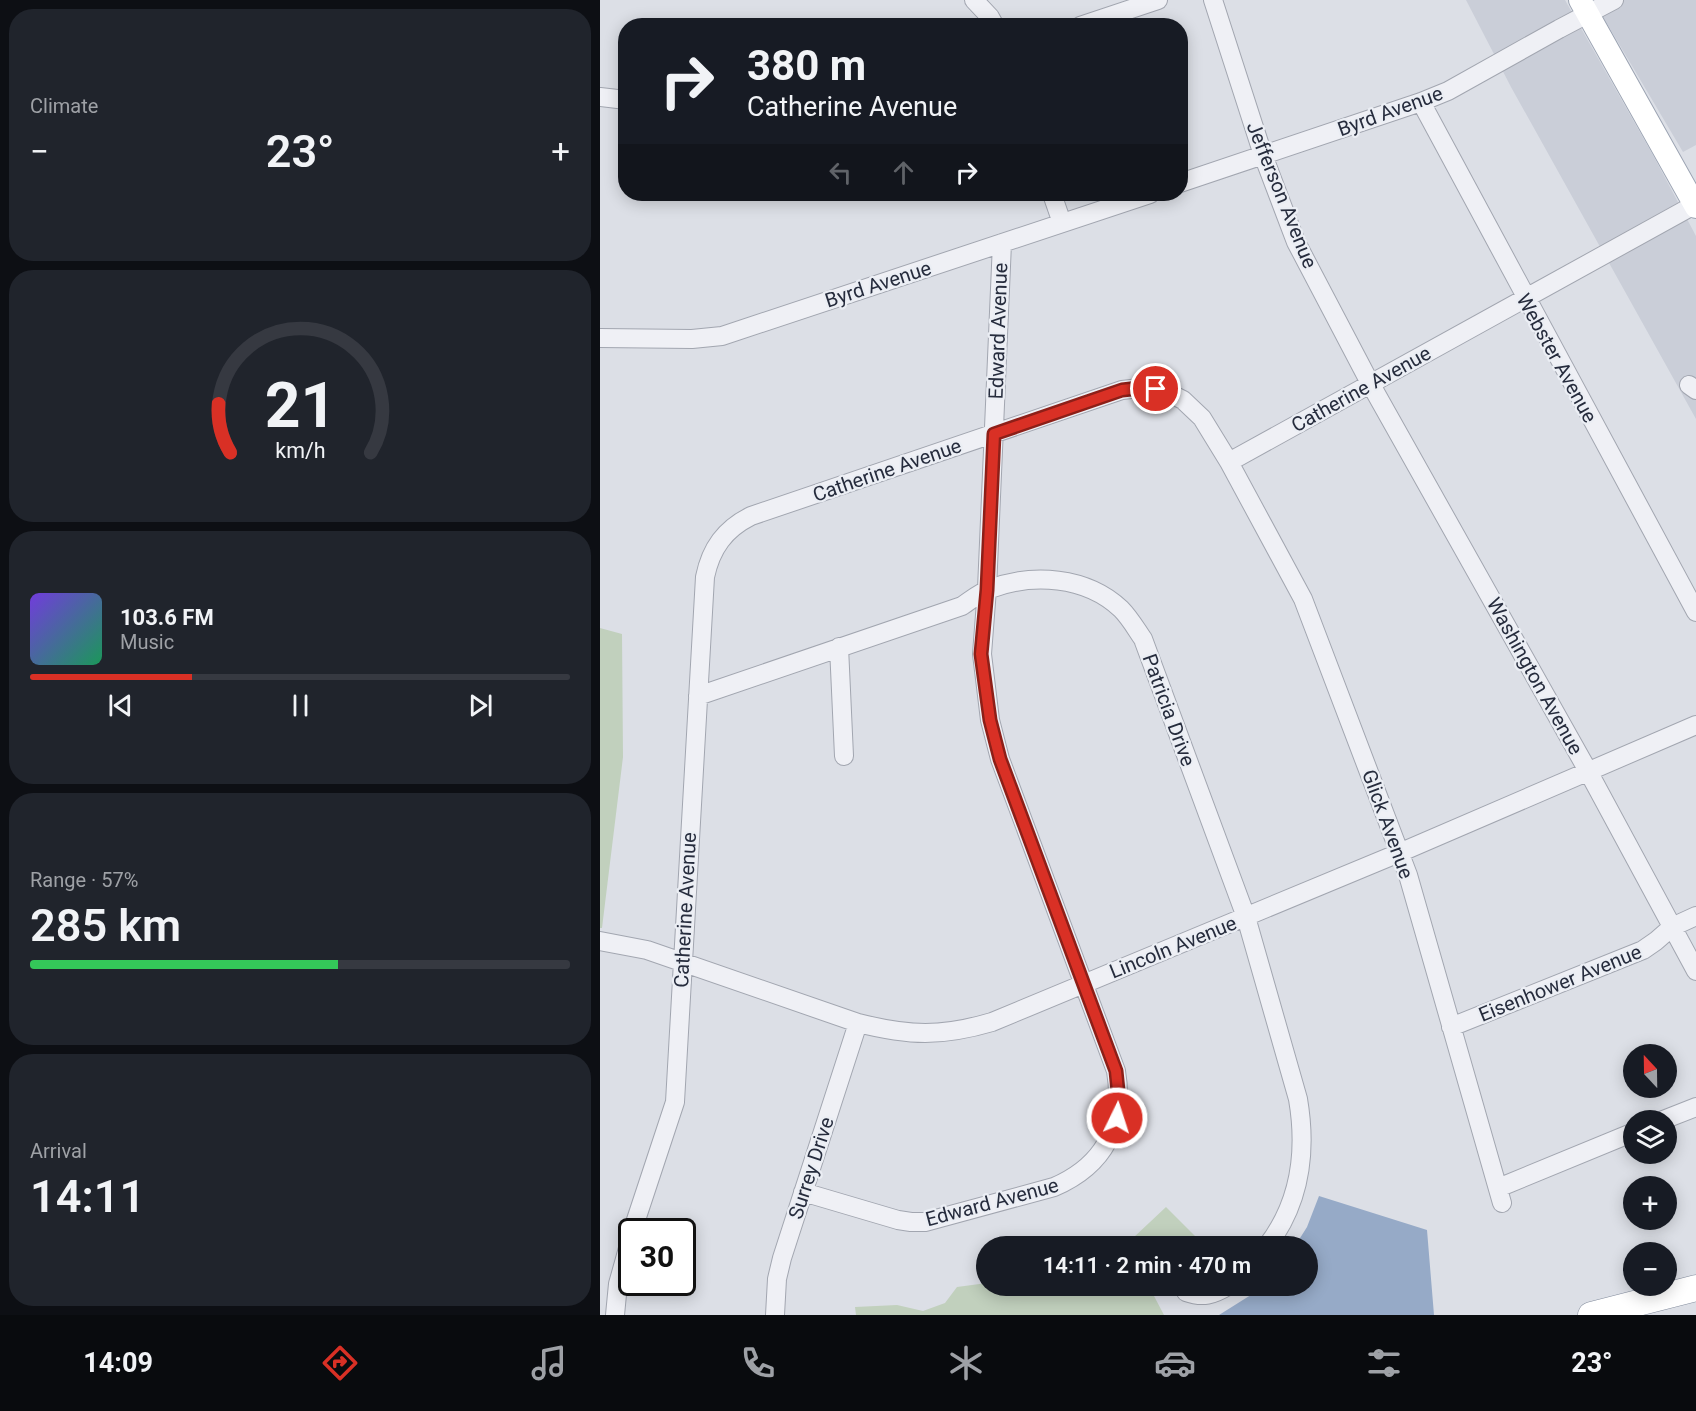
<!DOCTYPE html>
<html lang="en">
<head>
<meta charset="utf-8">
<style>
  :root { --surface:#171b24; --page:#20242c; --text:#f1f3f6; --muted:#9ea1a6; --line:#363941; --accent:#d93025 }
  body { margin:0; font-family:Roboto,sans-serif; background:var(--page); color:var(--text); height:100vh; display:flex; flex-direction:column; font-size:22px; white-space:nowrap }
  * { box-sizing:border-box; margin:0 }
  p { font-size:20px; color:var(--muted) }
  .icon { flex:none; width:33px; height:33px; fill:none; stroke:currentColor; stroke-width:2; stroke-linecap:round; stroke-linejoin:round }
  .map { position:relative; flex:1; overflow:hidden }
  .sheet { display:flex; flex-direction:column; gap:9px; padding:9px; background:#0d0f14; width:600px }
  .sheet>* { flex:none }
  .guide { position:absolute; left:18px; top:18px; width:570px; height:183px; border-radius:24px; box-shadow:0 3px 15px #0003; background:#171b24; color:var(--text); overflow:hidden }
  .needle { width:39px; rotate:338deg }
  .tools { position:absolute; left:1023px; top:1044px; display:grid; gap:12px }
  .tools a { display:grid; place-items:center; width:54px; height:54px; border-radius:50%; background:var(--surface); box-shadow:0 3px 15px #0003; font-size:30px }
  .speed { position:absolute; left:18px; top:1218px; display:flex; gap:12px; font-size:30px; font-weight:700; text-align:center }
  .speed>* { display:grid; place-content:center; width:78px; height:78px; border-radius:50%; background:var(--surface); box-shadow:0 3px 15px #0003; line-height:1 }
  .speed .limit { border:3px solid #111; border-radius:9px; background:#fff; color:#111 }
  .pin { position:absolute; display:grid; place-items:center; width:51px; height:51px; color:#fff; margin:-26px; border:3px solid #fff; border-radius:50%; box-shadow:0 2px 6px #0007 }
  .me { position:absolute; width:66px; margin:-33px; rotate:4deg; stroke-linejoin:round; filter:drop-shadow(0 0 4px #0008) }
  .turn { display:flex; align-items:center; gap:21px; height:126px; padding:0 30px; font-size:27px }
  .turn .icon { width:78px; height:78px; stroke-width:2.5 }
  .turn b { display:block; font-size:42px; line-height:51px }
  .lanes { display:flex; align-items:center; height:57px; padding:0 30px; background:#0003; justify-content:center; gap:30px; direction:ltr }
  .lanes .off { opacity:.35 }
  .big { font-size:45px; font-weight:600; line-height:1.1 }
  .sheet .card { flex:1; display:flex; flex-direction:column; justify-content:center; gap:9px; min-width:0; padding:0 21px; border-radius:24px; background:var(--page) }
  .sheet .dial { align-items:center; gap:0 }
  .dial svg { height:156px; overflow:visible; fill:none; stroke:var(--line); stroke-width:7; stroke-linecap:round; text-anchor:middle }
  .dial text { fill:var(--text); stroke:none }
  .song { display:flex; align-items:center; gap:18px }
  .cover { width:72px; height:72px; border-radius:9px; background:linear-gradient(135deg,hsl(260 70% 55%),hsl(150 70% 35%)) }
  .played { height:6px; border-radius:3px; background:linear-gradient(90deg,var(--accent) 30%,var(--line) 30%) }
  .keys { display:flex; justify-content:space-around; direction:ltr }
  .heat { display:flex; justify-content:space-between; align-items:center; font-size:33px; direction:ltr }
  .charge { height:9px; border-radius:4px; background:linear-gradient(90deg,#34c759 57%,var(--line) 0) }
  .trip { position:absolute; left:376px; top:1236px; width:342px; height:60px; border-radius:30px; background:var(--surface); box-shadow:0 3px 15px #0003; font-weight:600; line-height:60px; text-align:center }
  .dock { display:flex; height:96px; justify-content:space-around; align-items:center; background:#090b0e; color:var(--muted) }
  .dock .icon { width:42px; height:42px }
  .dock .active { color:var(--accent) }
  .dock b { font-size:27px; color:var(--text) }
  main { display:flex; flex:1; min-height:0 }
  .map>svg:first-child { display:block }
  .built { fill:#caced8 }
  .green { fill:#c1d0bd }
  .water { fill:#96aac7 }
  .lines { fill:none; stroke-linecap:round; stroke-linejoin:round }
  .minor-casing { stroke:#a2a6b0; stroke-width:20 }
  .major-casing { stroke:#9ba3b2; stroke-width:24 }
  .highway-casing { stroke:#838c9d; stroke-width:27 }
  .minor { stroke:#eff0f5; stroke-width:18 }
  .major { stroke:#fff; stroke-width:22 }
  .highway { stroke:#fff; stroke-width:26 }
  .route-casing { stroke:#8d1f18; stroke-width:15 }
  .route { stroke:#d93025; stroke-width:10 }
  .labels { text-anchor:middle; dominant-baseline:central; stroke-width:4.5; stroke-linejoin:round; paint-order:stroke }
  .street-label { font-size:20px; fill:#262c3d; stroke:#ebeef4 }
</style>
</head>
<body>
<main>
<section class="sheet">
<div class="card"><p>Climate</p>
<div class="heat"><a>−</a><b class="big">23°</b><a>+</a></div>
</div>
<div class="card dial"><svg viewBox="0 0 100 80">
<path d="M14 69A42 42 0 1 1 86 69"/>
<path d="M14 69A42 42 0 0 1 8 44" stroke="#d93025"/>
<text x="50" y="56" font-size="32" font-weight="700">21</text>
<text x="50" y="72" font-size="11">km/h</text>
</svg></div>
<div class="card">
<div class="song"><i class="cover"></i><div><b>103.6 FM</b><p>Music</p></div></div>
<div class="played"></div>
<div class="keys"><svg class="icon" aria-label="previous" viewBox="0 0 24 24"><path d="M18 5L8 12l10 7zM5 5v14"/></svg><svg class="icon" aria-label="pause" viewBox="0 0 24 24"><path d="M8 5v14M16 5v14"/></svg><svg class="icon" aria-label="next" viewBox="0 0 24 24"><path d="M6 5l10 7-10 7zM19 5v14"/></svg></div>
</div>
<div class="card"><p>Range · 57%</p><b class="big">285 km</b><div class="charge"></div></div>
<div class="card"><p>Arrival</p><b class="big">14:11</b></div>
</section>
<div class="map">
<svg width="1096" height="1315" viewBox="0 0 1096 1315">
  <rect width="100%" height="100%" fill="#dcdfe6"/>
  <path class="built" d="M866 0H965L1054 157 1096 236V419L911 87Z
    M993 0H1096V145L1083 152Z"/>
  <path class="green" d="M0 628 22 634 23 757 2 928H0Z
    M566 1207 605 1246H510L533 1238Z
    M387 1283V1286H554V1296L564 1315H256L255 1307 297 1305 323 1311 345 1303 357 1287Z"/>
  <path class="water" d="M719 1196 827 1230 834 1315H619L654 1293 661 1286H708V1246H695L707 1227Z"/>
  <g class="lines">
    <defs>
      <path id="minor" d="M374 0 390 17 395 26
        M613 0 663 155 696 242 770 383 988 771 1096 971
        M480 26 558 0
        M0 97 26 100
        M821 102 1096 612
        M580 183 821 102 848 91 959 29 1014 0
        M452 194 462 223
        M0 338 92 339 122 336 550 194
        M1089 385 1096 390
        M629 462 1096 204
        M239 647 244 756
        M98 696 362 606C371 600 380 592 390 589 432 573 486 576 521 609 530 618 536 629 543 639L646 917 698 1099C707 1152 700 1203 667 1246
        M0 941 47 950 258 1023C310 1036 341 1037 392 1022L799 853 1096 725
        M851 1027 1043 950 1056 941 1072 927 1096 916
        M1063 1120 1096 1107
        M898 1188 1034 1132
        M203 1192 298 1220 311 1222H325L454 1187C505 1165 525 1125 516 1071L400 759 390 720 382 654 387 589 402 243
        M32 1232 75 1102 105 577C111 548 125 529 151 516L522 390 540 388 569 393 583 400 602 418 629 462 703 599 808 875 902 1203
        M586 1292C603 1298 613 1295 628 1286
        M15 1315 18 1284 32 1234
        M175 1315 177 1279 182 1258 258 1023"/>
      <path id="major" d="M980 0 1096 207"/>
      <path id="highway" d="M991 1315 1096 1288"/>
    </defs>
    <use href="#minor" class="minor-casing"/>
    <use href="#major" class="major-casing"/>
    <use href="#highway" class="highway-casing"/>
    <use href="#minor" class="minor"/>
    <use href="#major" class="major"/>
    <use href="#highway" class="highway"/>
  </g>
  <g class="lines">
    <defs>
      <path id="route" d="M517 1118 519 1101 516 1071 400 759 390 720 381 654 387 590 394 434 522 390 540 388 556 389"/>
    </defs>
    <use href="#route" class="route-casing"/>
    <use href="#route" class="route"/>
  </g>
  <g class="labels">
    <g class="street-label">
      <text transform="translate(790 111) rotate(-20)">Byrd Avenue</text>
      <text transform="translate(682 195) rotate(68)">Jefferson Avenue</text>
      <text transform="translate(278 284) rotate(-18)">Byrd Avenue</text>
      <text transform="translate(398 331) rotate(-88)">Edward Avenue</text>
      <text transform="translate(957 358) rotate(61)">Webster Avenue</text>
      <text transform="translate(761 389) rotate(-29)">Catherine Avenue</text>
      <text transform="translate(287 470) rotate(-19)">Catherine Avenue</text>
      <text transform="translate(935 676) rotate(61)">Washington Avenue</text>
      <text transform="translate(569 710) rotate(70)">Patricia Drive</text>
      <text transform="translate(788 824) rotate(70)">Glick Avenue</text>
      <text transform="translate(85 910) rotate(-87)">Catherine Avenue</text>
      <text transform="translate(573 947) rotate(-22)">Lincoln Avenue</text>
      <text transform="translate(960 983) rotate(-22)">Eisenhower Avenue</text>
      <text transform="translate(211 1168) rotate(-72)">Surrey Drive</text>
      <text transform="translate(392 1202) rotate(-15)">Edward Avenue</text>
    </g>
  </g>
</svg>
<div class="tools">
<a><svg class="needle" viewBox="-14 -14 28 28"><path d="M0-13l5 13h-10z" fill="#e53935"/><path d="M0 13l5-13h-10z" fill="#9ea1a6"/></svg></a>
<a><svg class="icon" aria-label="layers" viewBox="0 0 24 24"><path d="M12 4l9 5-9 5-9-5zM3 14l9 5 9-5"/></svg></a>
<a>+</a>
<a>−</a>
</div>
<div class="speed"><div class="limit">30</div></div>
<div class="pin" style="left:556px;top:389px;background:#d93025"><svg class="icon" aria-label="arrive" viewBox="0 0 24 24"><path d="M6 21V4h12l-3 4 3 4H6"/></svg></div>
<svg class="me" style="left:517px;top:1118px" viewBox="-20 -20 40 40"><circle r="17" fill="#d93025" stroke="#fff" stroke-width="3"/><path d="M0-11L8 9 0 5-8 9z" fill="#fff"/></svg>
<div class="trip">14:11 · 2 min · 470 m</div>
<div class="guide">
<div class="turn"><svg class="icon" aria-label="right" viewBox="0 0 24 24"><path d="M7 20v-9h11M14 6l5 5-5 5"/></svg><div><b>380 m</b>Catherine Avenue</div></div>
<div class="lanes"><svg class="icon off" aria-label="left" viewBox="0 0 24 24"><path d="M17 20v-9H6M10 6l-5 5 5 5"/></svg><svg class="icon off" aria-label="ahead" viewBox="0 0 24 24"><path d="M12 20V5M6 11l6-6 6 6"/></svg><svg class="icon" aria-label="right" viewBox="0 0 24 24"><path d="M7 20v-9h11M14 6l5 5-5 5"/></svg></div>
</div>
</div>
</main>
<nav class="dock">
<b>14:09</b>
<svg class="icon active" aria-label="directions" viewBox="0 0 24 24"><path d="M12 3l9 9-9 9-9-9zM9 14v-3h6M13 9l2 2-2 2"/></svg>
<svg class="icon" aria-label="music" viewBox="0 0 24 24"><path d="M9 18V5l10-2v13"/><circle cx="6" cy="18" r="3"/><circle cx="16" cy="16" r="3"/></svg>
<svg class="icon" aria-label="phone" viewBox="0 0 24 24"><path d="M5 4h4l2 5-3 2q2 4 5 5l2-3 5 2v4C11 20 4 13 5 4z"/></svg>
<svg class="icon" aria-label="climate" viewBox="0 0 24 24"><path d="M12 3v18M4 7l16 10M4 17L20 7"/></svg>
<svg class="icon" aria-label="car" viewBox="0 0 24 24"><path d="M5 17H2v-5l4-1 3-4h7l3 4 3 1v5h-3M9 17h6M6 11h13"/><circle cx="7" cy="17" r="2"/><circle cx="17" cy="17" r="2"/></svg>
<svg class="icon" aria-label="filters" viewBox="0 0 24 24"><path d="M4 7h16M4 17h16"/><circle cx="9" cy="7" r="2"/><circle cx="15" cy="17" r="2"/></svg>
<b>23°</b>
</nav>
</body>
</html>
